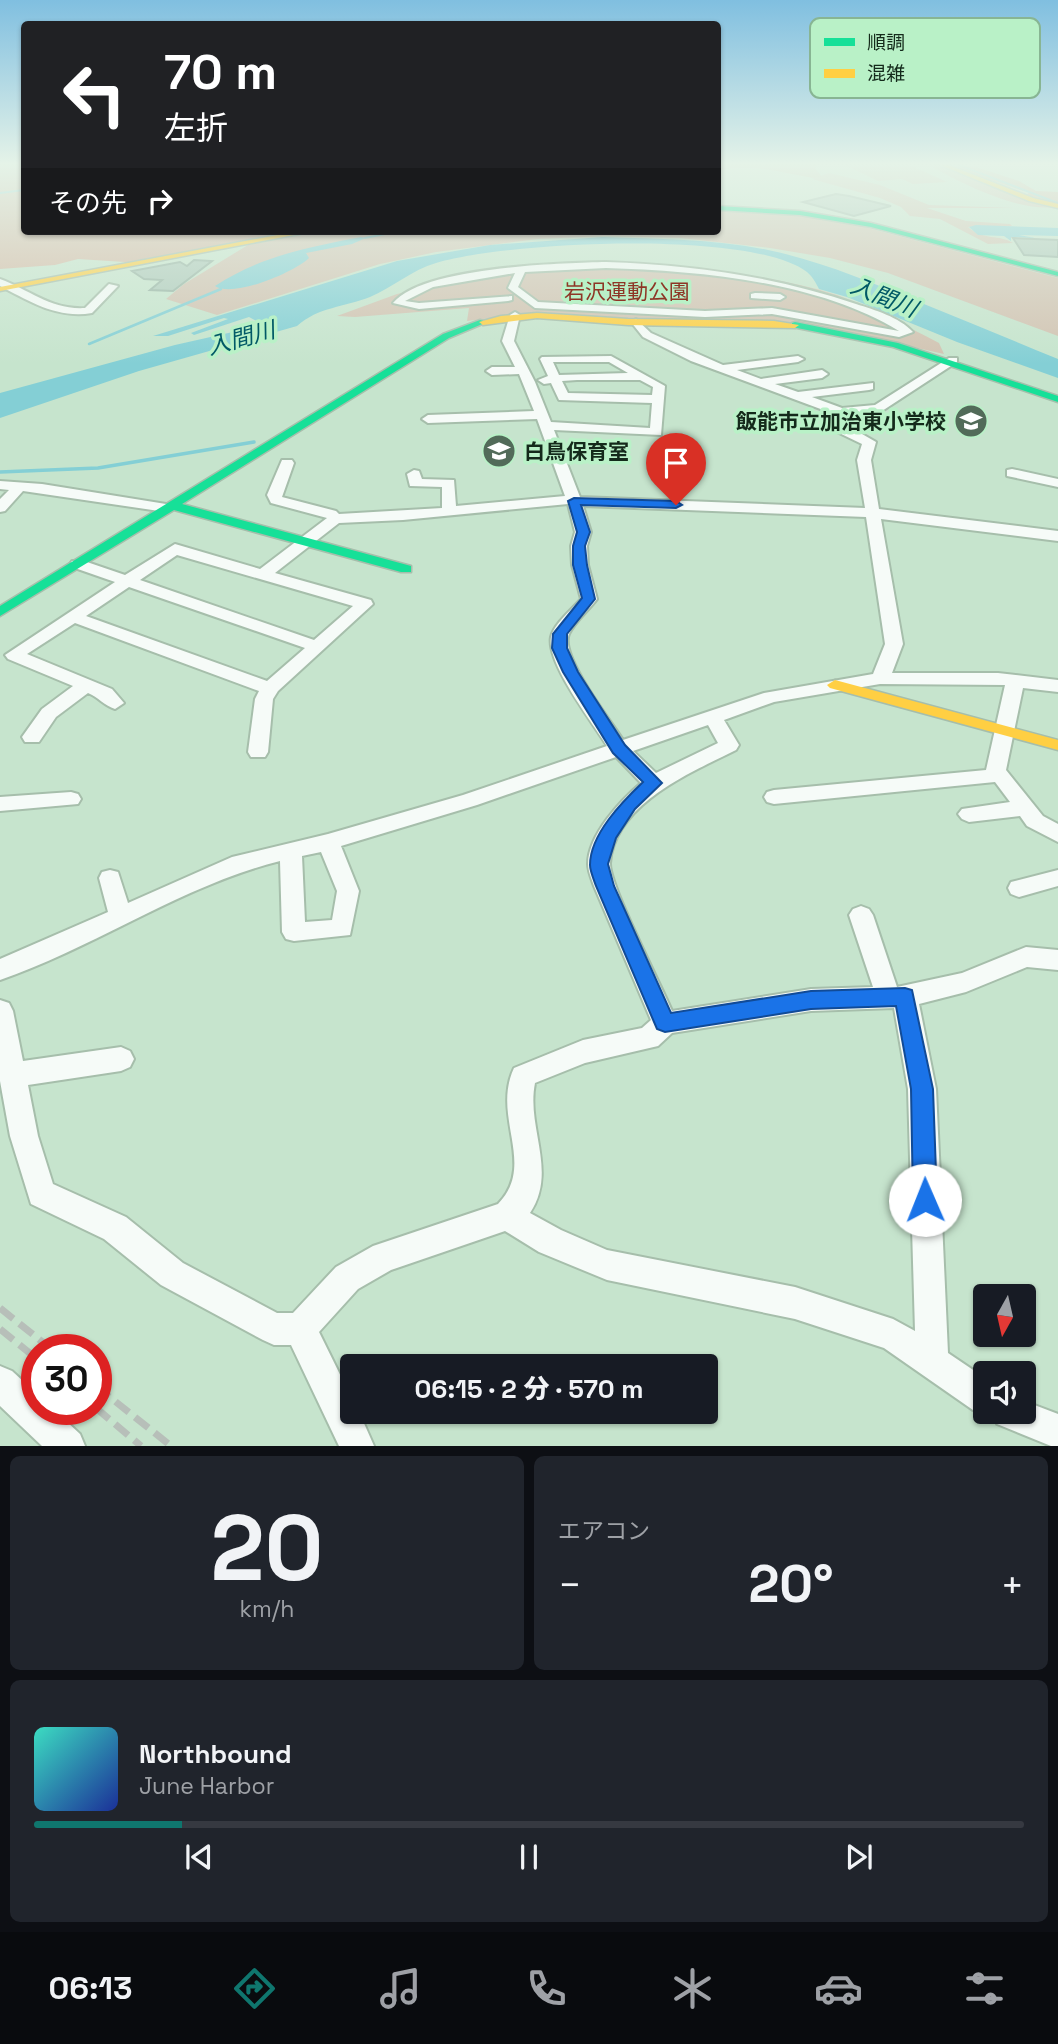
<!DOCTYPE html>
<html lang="ja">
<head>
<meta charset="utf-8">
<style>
  :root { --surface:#171b24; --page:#20242c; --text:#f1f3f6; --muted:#9ea1a6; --line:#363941; --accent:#0f766e }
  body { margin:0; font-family:"Space Grotesk","Noto Sans JP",sans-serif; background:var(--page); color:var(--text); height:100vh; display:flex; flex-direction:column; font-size:26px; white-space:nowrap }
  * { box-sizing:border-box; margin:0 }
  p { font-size:23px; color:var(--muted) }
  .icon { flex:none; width:38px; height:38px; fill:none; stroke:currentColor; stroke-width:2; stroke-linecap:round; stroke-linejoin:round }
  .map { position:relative; height:1446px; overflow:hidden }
  .details { display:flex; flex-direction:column; gap:10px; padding:10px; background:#0d0f14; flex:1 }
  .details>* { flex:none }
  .hud { position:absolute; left:21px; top:21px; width:700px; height:214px; border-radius:7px; box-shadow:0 2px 5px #0004; background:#202124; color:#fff; overflow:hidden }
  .needle { width:46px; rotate:188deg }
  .fabs { position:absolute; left:973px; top:1284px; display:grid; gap:14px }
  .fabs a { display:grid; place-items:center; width:63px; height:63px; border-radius:7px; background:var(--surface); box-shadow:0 2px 5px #0004; font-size:35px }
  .speed { position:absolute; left:21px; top:1334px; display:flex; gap:14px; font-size:35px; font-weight:700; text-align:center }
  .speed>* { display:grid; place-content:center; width:91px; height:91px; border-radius:50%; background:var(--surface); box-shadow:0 2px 5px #0004; line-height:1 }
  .speed .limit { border:10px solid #d22; background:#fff; color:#111 }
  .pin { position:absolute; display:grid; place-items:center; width:60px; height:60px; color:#fff; margin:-72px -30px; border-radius:50% 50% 50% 0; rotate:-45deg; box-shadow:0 0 7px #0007 }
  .pin .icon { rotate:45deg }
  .me { position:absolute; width:77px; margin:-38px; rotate:359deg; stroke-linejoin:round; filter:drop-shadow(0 0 5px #0008) }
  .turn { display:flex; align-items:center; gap:24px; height:147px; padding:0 28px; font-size:32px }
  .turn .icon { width:91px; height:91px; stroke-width:2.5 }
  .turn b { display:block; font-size:49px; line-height:60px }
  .then { display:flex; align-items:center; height:66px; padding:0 28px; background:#0003; gap:14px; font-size:26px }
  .big { font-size:52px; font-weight:800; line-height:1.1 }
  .details .widget { flex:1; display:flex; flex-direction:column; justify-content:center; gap:10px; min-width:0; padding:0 24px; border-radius:10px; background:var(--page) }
  .details .dial { align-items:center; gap:0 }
  .dial b { font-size:91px; line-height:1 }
  .song { display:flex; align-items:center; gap:21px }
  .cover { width:84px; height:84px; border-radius:10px; background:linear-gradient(135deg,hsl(170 70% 55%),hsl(230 70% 35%)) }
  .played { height:7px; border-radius:4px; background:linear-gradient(90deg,var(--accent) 15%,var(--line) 15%) }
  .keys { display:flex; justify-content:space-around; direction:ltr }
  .heat { display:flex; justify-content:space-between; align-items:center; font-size:38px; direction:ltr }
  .details .tiles { flex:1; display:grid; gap:10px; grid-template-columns:1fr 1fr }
  .widget:last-child { grid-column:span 2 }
  .trip { position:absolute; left:340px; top:1354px; width:378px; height:70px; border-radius:7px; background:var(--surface); box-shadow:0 2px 5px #0004; font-weight:800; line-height:70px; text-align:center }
  .menu { display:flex; height:112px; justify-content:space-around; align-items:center; background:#090b0e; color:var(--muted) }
  .menu .icon { width:49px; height:49px }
  .menu .current { color:var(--accent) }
  .menu b { font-size:32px; color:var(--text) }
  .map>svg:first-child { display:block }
  .green { fill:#d2c3b2 }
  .forest { fill:#d4b9a5 }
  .water { fill:#84cfd5 }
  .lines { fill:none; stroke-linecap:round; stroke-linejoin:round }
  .stream-far2 { stroke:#84cfd5; stroke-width:2 }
  .stream-far1 { stroke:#84cfd5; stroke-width:2.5 }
  .stream { stroke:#84cfd5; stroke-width:3.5 }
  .building { fill:#aecabb; stroke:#98b4a5; stroke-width:2 }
  .street-casing { stroke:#a6beab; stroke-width:4 }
  .fast-casing { stroke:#a6beab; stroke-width:3 }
  .slow-casing { stroke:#a6beab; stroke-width:3 }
  .street { fill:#f6fbf8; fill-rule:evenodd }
  .fast { fill:#16e098; fill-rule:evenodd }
  .slow { fill:#ffcf43; fill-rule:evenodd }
  .rail { stroke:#b7bfb9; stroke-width:7; stroke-dasharray:17 8; stroke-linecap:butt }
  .route { fill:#1a73e8; stroke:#114b97; stroke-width:2 }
  .labels { text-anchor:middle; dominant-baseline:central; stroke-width:7; stroke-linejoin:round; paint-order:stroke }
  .far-park-label { font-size:21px; fill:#8e3626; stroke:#b9f1c7 }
  .far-poi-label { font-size:21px; font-weight:bold; fill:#142a1b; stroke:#b9f1c7; text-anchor:end }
  .far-water-label { font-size:23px; font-style:italic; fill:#015966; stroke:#b9f1c7 }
  .key { fill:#b9f1c7; stroke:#88b593; stroke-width:2 }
  .key-label { font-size:19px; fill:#142a1b }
</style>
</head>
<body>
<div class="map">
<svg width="1058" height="1446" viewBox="0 0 1058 1446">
  <rect width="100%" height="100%" fill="#c6e4cd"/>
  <path class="green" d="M839 162H903L947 182 913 184 902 179 878 181Z
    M923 162H930L995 188 1055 207C1016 212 957 181 923 162Z
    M829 173 880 185 929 205 1014 208H927L966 221 1010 224 1012 226 968 227C984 241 999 234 1013 243L988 244 940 219 910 216 901 207 880 198 812 179Z
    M718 211 790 214 853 224 1058 278V336L888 273 830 258 770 248 680 238 606 236 538 239 436 252 380 264 217 315 166 299 184 284 248 245 323 231H718Z
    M624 264C694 270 769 273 837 295 873 308 906 326 939 343L944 354 837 330 531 313 467 321 469 308 355 317 337 316 397 294 479 274Z"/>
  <path class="forest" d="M0 162H24V231H266L269 236 140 263 78 259 55 265 0 269Z
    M718 162H820L815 168 822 177 814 178C783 173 748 162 718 171Z
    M973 166 1019 181 1036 191 1058 192V203L1027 195 1030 191H1023L954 167Z"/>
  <path class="water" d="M976 225 1058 228V236L1019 235 1035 238 1011 237V241L1004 236 978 235 969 227Z
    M361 237 366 238 352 244 306 253 309 258C293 273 233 298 215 286 260 256 310 247 361 237Z
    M603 237C658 239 714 239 768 250 821 261 870 282 919 302 966 321 1012 340 1058 359V378L957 342 847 297 819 289C816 283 812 276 807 272 750 229 505 242 436 263 412 270 393 287 370 297 345 307 318 307 297 326L139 371 0 418V393L175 345 264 325 249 317 194 335 191 333 228 319 224 318 168 336H153L397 261 490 245Z"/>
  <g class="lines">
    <path class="stream-far2" d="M951 162 1058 203
      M0 193 24 190
      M365 238 400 231"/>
    <path class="stream-far1" d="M89 344 221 289"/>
    <path class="stream" d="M0 472 98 468 254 442"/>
  </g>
  <path class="building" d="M836 194 849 196 891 206 854 216 803 202Z
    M1013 238 1058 240V257L1024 255Z
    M194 260 212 261 173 291 150 290 162 280 144 279 132 271 180 262 187 266Z"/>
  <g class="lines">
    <defs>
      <path id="street" d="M606 262C692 265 774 276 856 304 875 310 899 317 913 332L899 337 772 314 705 317 535 308 508 288 515 273 433 287 405 301 419 303 512 296V300L508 301 419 309 393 303C422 267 560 263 606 262ZM606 268C700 271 817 281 899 331L772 308 705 311 538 302 518 287 525 272Z
        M0 279C30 290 51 310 85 308L109 284 118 286 92 313C57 319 29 301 0 286Z
        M755 293 780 294 785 297 780 300 751 298V294Z
        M515 312 520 315 514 341 535 382 551 422 650 428 652 403 559 400 551 383 544 384 538 380 548 376 540 359 542 357 611 356 665 386 661 435 554 430 580 497 865 508 857 460 862 444 833 430 829 422 834 414 691 361 643 337 631 322 636 319 651 333 723 365 798 356 804 359 798 362 737 370 761 379 822 370 828 374 822 378 775 384 798 392 873 383V389L869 390 812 397 842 408 875 405 949 358H957V362L882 411 845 415 841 422 876 442 871 460 879 509 1058 531V541L881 519 903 644 892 673H998L1058 680V692L1023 688 1006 770 1043 816 1058 824V842L1027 826 1020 816 969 822 962 819 958 814 962 809 1010 802 995 782 774 804 767 802 764 797 767 792 774 790 986 770 1005 685 880 684 774 702 724 720 739 745 736 750C692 772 614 804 610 863 609 884 661 985 672 1011L811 989 873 987 849 915 853 909 861 906 869 909 873 915 897 987 962 973 1026 947 1058 950V970L1027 967 966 992 919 1004 936 1089 948 1353 985 1378V1412H991L985 1415 973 1410 884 1348 795 1319 607 1280 539 1252 505 1231 391 1270 358 1289 319 1332 352 1399V1412H359L374 1446H339L291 1345H274L263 1340 161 1285 104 1239 31 1204 10 1136 0 1081V1000L9 1003 13 1011 23 1061 121 1047 130 1051 134 1059 130 1067 121 1071 28 1085 38 1136 53 1184 126 1217 183 1263 277 1313H293L336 1267 373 1246 498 1204C537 1164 491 1117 514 1068L583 1040 642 1028 651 1020 594 886C592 880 588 871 588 864 588 835 621 800 641 783L616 757 477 805 341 846 359 891 350 935 294 941 286 939 282 932 280 861C181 886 96 947 0 980V959L108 912 99 878 102 872 110 870 118 872 128 903 232 857 328 834 463 795 607 746C593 723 546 663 551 637 554 624 572 609 581 599L572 565 571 546 575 532 568 504 403 520 339 523 275 573 371 600 373 604 278 691 273 699 268 752 265 757H251L248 752 255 699 259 691 75 623 27 654 112 689 124 703 115 709C105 706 98 697 88 693L56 717 39 742H25L22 737 42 709 73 686 8 659 5 655 115 582 72 567 70 564 72 561H84L125 575 175 544 260 569 327 518 271 503 267 495 282 460H292L294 463 282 497 336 511 339 514 442 508V487L410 486 407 474 414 470 419 471 422 479 454 480 456 506 565 496 537 419 428 423 422 419 428 415 534 411 519 374 492 375 486 371 492 367H515L502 341 510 315ZM553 362H609L628 373 559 375ZM577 380H640L653 387 652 395 568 393 562 381ZM583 506 866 517 885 644 873 674 764 693 623 740C611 721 559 655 569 634 575 621 589 610 597 599L588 565 587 546 591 532ZM177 555 353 606 314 640 140 580ZM129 587 305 648 267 681 86 616ZM708 725 718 743 656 773 633 751ZM321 852 337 891 332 920 305 922 302 856ZM894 1008 908 1089 915 1331 893 1319 795 1287 607 1250 561 1230 530 1213C558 1171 526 1128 535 1083L585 1063 658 1046 672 1033 811 1011Z
        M1012 469 1058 479V487L1007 476V470Z
        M0 481 42 484 166 504 173 508 166 512 23 491 5 511 0 512V499L9 490 0 489Z
        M71 792 78 794 81 799 78 804 0 811V797Z
        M1058 870V886L1019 897 1011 894 1008 888 1011 882Z
        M0 1366 12 1371 37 1394V1409H53L80 1434 85 1446H42L0 1406Z
        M1024 1401 1058 1414V1446H1051L997 1424 992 1412H1024Z"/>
      <path id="fast" d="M718 206 800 211 871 223 1058 272V276L871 227 800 215 718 210Z
        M480 320 487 322 449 338 182 504 411 566V572H401L174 510 0 616V606L443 334Z
        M795 322 898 343 1058 396V402L893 347 792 327V323Z"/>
      <path id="slow" d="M933 162H941L1033 198 1058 204V208L1029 201Z
        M299 231H315L0 291V287Z
        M537 313 628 319 774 321 799 325 795 328 628 325 537 318 483 325 479 322 501 316Z
        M835 680 1058 740V750L830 688 827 685Z"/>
    </defs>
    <use href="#street" class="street-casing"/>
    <use href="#fast" class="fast-casing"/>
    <use href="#slow" class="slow-casing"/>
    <use href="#street" class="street"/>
    <use href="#fast" class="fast"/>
    <use href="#slow" class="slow"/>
    <path class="rail" d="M0 1308 51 1349
      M0 1329 37 1359
      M96 1386 171 1446
      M96 1408 141 1446"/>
  </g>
  <linearGradient id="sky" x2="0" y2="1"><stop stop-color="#80bfe0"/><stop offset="0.45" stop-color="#e5f3e8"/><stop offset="1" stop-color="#e5f3e8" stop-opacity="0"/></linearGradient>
  <rect width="1058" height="364" fill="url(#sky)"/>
  <path class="route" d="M574 498 676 501 682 505 676 508 581 505 590 532 585 546 587 565 595 599 567 634V648L578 672 625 745 662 783 635 809 616 838 608 864 614 886 671 1013 811 991 905 988 912 990 933 1089 937 1200 933 1209 925 1212 916 1209 913 1200 911 1089 896 1006 811 1009 665 1032 657 1029 596 886C594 880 590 871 590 865 590 834 623 801 643 782L613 753 563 672 552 648 553 634 582 598 573 565V546L577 532 568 501Z"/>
  <defs>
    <symbol id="school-disc" viewBox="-11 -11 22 22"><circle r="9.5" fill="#526b59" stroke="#b9f1c7"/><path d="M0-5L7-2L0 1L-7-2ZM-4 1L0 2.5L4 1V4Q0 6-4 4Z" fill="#fff"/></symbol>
  </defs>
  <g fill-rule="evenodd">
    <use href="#school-disc" x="952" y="402" width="38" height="38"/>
    <use href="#school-disc" x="480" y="432" width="38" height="38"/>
  </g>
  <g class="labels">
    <g class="far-park-label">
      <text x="627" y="291">岩沢運動公園</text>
    </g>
    <g class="far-poi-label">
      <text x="946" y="421">飯能市立加治東小学校</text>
      <text x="524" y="451" text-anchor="start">白鳥保育室</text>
    </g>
    <g class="far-water-label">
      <text transform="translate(884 297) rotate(22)">入間川</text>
      <text transform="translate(241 338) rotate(-15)">入間川</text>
    </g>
  </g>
  <rect x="810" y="18" width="230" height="80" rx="10" class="key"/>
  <rect x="824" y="38" width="31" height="8" fill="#16e098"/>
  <rect x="824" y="69" width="31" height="9" fill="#ffcf43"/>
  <g class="key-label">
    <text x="867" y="49">順調</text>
    <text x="867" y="80">混雑</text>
  </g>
</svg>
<div class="fabs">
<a><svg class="needle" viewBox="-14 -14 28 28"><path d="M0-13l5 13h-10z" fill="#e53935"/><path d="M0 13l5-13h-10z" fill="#9ea1a6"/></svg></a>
<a><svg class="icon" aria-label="sound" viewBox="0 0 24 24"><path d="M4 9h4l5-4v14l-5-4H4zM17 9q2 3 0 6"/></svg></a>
</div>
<div class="speed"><div class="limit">30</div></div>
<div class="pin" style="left:676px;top:505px;background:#d93025"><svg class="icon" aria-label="arrive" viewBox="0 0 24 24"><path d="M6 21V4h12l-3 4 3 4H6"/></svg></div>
<svg class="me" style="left:925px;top:1200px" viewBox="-20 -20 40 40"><circle r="19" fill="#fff"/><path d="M0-13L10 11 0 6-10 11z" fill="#1a73e8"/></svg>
<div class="trip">06:15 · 2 分 · 570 m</div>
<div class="hud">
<div class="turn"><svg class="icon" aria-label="left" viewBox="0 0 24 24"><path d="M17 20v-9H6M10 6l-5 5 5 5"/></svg><div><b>70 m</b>左折</div></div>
<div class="then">その先<svg class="icon" aria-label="right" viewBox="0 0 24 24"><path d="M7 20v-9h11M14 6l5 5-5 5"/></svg></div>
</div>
</div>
<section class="details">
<div class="tiles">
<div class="widget dial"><b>20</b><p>km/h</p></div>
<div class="widget"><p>エアコン</p>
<div class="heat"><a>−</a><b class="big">20°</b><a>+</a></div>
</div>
<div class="widget">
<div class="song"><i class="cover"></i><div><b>Northbound</b><p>June Harbor</p></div></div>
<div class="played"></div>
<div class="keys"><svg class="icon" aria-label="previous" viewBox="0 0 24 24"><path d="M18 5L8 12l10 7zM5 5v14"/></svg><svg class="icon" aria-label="pause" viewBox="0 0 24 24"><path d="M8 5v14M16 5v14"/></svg><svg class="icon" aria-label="next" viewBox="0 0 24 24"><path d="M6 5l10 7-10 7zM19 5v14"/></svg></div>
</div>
</div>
</section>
<nav class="menu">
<b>06:13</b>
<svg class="icon current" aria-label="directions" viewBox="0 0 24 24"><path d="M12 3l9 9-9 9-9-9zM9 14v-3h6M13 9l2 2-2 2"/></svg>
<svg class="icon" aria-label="music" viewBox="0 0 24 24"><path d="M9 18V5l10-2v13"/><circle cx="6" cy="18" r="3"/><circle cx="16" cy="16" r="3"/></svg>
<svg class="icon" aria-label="phone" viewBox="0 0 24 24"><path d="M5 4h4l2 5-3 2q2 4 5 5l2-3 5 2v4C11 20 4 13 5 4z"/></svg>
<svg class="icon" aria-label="climate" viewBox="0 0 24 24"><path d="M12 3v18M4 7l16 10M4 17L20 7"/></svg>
<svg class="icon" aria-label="car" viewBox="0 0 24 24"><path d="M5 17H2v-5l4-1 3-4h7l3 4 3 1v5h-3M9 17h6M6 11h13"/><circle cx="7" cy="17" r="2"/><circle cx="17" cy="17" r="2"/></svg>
<svg class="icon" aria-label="filters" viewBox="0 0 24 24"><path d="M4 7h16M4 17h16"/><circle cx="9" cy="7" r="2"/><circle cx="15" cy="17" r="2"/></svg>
</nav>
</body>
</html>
